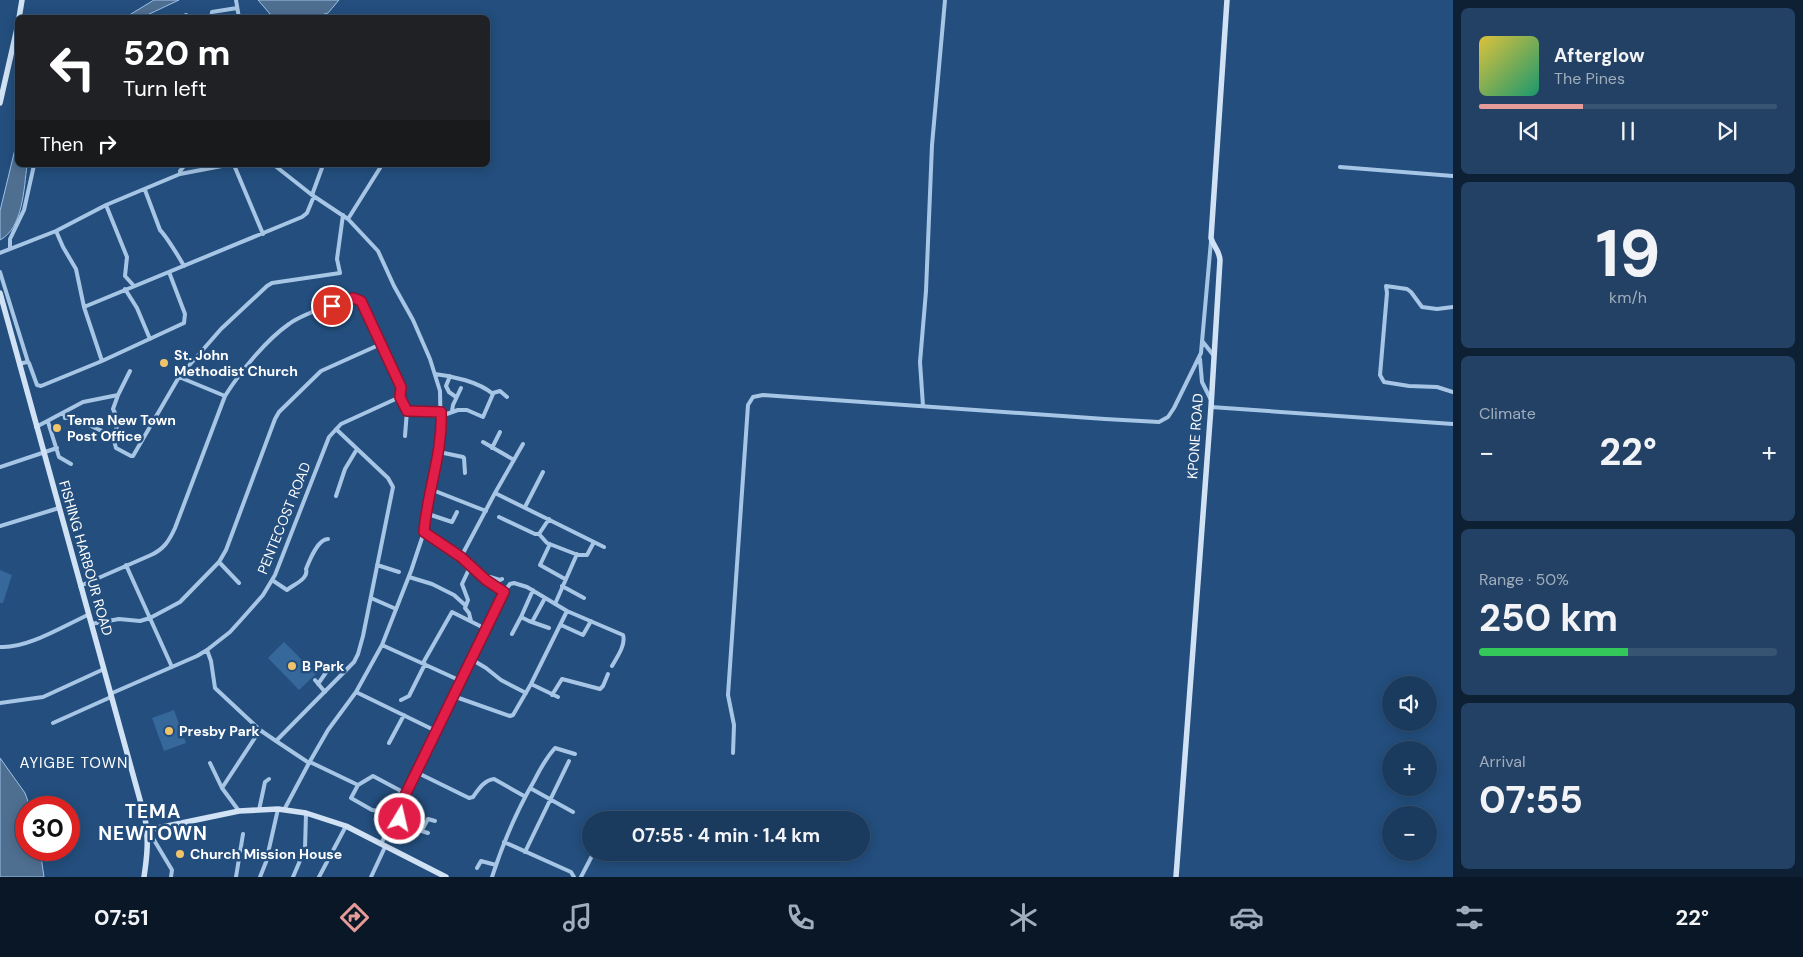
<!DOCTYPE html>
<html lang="en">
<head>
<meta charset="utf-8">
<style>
  :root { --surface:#1a3a5e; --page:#234164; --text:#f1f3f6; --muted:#9fadbc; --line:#385473; --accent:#e69b98 }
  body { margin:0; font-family:"DM Sans",sans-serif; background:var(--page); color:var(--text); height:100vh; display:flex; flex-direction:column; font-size:19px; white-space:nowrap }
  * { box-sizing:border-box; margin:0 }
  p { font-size:16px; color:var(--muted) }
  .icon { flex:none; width:28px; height:28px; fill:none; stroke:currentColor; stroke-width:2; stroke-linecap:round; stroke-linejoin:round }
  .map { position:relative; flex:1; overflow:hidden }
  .details { display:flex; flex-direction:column; gap:8px; padding:8px; background:#0e2034; width:350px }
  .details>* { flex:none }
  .hud { position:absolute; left:15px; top:15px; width:475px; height:152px; border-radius:8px; box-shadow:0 2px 12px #0003,0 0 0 1px var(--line); background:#202124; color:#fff; overflow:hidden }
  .buttons { position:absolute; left:1382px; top:676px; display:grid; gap:10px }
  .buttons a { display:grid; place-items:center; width:55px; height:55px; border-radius:50%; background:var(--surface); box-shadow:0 2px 12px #0003,0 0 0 1px var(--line); font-size:25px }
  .speed { position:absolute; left:15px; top:796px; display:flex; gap:10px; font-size:25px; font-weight:700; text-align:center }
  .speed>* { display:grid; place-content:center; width:65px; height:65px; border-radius:50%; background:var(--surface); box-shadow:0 2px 12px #0003,0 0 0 1px var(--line); line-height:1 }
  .speed .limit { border:8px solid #d22; background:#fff; color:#111 }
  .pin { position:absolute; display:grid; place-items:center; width:42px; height:42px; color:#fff; margin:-21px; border:2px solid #fff; border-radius:50%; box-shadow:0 1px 5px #0007 }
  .me { position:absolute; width:55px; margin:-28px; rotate:9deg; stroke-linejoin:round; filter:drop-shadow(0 0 4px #0008) }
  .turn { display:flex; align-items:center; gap:18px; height:105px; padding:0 25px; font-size:22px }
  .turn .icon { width:65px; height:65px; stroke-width:2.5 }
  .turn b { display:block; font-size:35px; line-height:42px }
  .then { display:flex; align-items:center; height:48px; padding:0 25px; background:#0003; gap:10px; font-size:19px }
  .big { font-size:38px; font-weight:700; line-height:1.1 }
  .details .card { flex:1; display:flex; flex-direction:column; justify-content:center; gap:8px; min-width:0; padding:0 18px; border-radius:8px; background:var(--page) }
  .details .dial { align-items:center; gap:0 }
  .dial b { font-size:65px; line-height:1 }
  .song { display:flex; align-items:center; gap:15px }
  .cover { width:60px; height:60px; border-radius:8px; background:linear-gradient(135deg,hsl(50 70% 55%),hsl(160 70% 35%)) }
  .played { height:5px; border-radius:2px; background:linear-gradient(90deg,var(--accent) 35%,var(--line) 35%) }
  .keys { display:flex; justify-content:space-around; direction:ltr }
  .heat { display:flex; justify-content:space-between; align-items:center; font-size:28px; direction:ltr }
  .charge { height:8px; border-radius:4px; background:linear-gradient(90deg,#34c759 50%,var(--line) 0) }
  .trip { position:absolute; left:582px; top:811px; width:288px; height:50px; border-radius:25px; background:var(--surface); box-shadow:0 2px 12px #0003,0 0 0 1px var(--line); font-weight:700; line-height:50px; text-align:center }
  .tabs { display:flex; height:80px; justify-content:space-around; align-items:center; background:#0a1726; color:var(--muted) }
  .tabs .icon { width:35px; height:35px }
  .tabs .on { color:var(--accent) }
  .tabs b { font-size:22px; color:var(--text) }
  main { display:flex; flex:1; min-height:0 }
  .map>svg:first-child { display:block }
  .green { fill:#36689b }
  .water { fill:#4f6f91; stroke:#9bc2e7 }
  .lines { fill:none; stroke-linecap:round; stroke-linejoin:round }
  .street { stroke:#a7c6e6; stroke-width:4 }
  .secondary { stroke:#d1e2f5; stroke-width:5.5 }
  .route-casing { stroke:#92132f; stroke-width:12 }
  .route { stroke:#e11d48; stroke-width:9 }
  .poi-dot { fill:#f1c46a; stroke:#234e7d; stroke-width:2 }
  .labels { text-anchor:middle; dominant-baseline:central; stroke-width:5; stroke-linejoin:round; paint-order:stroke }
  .poi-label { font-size:14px; font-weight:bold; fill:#fff; stroke:#234e7d; text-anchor:start }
  .street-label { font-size:14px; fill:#fff; stroke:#234e7d }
  .neighbourhood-label { font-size:15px; letter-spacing:1px; fill:#fff; stroke:#234e7d }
  .district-label { font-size:19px; font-weight:bold; letter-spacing:1px; fill:#fff; stroke:#234e7d }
</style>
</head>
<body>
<main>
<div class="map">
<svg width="1453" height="877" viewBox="0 0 1453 877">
  <rect width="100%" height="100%" fill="#234e7d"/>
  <path class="green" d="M0 570 12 575 3 603H0Z
    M284 642 316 674 299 690 268 658Z
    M174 710 186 743 164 751 152 718Z"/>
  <path class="water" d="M154 0H179L143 17H126Z
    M258 0H339L328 13 314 17 279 18 270 14Z
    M17 141 18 165H27C24 188 23 228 0 240V211Z
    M0 758 25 793 30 807 26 808V850H40L44 877H0Z"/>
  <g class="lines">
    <path class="street" d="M236 0 239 18
      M180 18 186 15 192 18
      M211 18 212 12 237 8
      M234 165 263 234
      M274 165 312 195 348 219 378 251 394 286 413 320 430 359 440 391 441 441 425 513 424 532 411 571 382 645 356 692 328 730 309 763 276 741
      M1340 167 1453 176
      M180 174V171L185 165
      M145 190 160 230C166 236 179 257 184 266
      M312 195 323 165
      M106 205 127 257 125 276 134 286
      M348 219 380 168
      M56 231 63 247 76 269 84 307 302 217 307 213 314 196
      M10 249V239L24 210 34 165
      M0 253 56 231 106 205 180 174 227 165
      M0 272 28 362
      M125 289 137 308 150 339
      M1453 307 1437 309 1422 307 1411 292 1407 289 1386 286 1387 293 1380 375 1384 382 1409 386 1437 387 1453 392
      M1203 342 1214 356
      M1200 359 1202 382 1211 400
      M102 361 184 323 185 314 169 272
      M19 364 27 362 29 363 37 385 41 386 102 361 84 307
      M435 374C453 376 479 382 493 394L483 417 467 410H458L441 416
      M450 376 446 386 449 392 456 397
      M179 377 221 329 267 286 272 283 340 273 337 259 343 215
      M493 393 500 391 507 397
      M923 406 920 362 926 291 932 145 945 0
      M1211 407 1453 424
      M407 411 441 412
      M452 411 453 405 461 388
      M64 413 65 418 75 416C86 426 101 429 113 437L116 448 131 456H133L179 377 225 396
      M48 422 59 457 71 464
      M36 427 83 402 118 395 130 371
      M113 437 119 421 113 409 118 395
      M483 442 514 460
      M492 448 500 432
      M439 452 463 457 464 458 465 473
      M0 467 57 448
      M430 489 486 511
      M495 493 523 444
      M336 496 345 469 357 449
      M525 507 543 472
      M425 513 452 522 457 512
      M499 517 535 534H539L549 519
      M0 526 59 508
      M424 532 461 557 495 493 604 547
      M539 534 547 543 578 555H587L594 542
      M550 544 540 565 565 579
      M461 557C473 571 488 582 504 592
      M219 562 239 583
      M126 565 172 667
      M377 565 399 572
      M470 567 462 584 468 600 465 608 469 613 471 621
      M409 577 432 584 454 595 465 605
      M272 580 287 590C294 584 309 579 306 569 310 559 318 539 328 539
      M486 580 490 577 500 580 502 579
      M80 586 151 555C164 549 169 541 175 528L225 396C240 372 266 340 289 324 304 313 332 305 350 298H357L361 301 401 387 400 397 407 411 405 436
      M562 586 584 598
      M533 590 521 617 529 621 549 628
      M371 598 396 609
      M555 604 577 554
      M532 622 545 598
      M91 624 119 619 140 621 150 618 180 602 219 562 226 550 275 419 279 412 321 371 381 344
      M561 625 583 635 591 621
      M512 634 521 617
      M0 647C27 649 63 626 88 615
      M207 650 211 661 215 688 260 730 276 741 354 662 358 654 363 636 393 487 388 478 336 429
      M471 659 486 668 501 680 526 693
      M423 663 452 612 480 626
      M315 680 325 692
      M461 681 504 592 510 584 514 583 527 587 567 611 623 635C626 645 617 657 612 666
      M318 684 327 671
      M531 684 558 697
      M356 692 436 731
      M110 694 197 656 207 650 230 632 240 621 263 595 275 575 329 437 341 424 400 397
      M552 695 562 679 600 689 603 686 608 674
      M453 696 510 716 513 715 531 684 567 611
      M401 700 409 696 425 664
      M0 703 43 697 104 669
      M53 723 111 697
      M389 743 404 715
      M733 753 734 725 728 695 748 405 753 397 763 395 1105 419 1159 422 1168 417 1174 408 1201 353 1211 241
      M310 762 358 785 351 798 372 810 380 811 394 818
      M210 763 222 788 239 811
      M416 772 469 798 473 797C478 790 484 780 494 779L524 796
      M358 785 373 776 401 791
      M222 788 260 730
      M530 788 573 812
      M259 810 265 782 269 779
      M284 810 309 763
      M395 816 411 824 415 829 428 833
      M148 830 172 870 171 877
      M422 830 428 819 435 821
      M504 842 571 872 574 877
      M381 844 461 681 382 645
      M525 852 569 761
      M477 868 481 861 496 865
      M236 877 243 834
      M260 877 266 862 278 809
      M293 877 305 849 306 813
      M319 877 346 826
      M371 877 385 847
      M492 877C503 843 516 812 534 781 540 769 546 758 555 748L575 754
      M581 877 594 852"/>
    <path class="secondary" d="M19 18 22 0
      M0 103 18 24
      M0 293 145 818C149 838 147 857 144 877
      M148 830 239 811 278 809 306 813 346 826 446 877
      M1176 877 1211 407 1220 260C1219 249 1213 246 1211 238L1227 0"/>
  </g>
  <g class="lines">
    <defs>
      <path id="route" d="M332 306 353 298 361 301 401 387 400 397 407 411 441 412C443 453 427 492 424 532L461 557 486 580 504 592 395 816 400 819"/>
    </defs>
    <use href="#route" class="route-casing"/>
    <use href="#route" class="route"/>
  </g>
  <g class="poi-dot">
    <circle cx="164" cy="363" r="5"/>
    <circle cx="57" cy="428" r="5"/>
    <circle cx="292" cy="666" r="5"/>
    <circle cx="169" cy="731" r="5"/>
    <circle cx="180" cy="854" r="5"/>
  </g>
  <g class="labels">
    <g class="poi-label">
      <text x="174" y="355">St. John<tspan x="174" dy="16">Methodist Church</tspan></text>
      <text x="67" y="420">Tema New Town<tspan x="67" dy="16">Post Office</tspan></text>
      <text x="302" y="666">B Park</text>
      <text x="179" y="731">Presby Park</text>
      <text x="190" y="854">Church Mission House</text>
    </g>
    <g class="street-label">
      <text transform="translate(1195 436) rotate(-86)">KPONE ROAD</text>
      <text transform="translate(284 518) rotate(-68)">PENTECOST ROAD</text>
      <text transform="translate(86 558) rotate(74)">FISHING HARBOUR ROAD</text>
    </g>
    <g class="neighbourhood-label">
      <text x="74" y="763">AYIGBE TOWN</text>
    </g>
    <g class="district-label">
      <text x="153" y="811">TEMA<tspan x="153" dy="22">NEWTOWN</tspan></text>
    </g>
  </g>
</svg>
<div class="buttons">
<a><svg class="icon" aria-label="sound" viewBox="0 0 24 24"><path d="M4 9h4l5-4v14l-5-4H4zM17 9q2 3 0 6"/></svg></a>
<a>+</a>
<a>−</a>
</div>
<div class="speed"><div class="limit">30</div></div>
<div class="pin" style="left:332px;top:306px;background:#d93025"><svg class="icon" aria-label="arrive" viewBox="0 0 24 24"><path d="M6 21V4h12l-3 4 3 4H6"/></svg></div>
<svg class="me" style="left:400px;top:819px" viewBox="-20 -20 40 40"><circle r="17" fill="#e11d48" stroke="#fff" stroke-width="3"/><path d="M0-11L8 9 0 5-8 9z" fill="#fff"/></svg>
<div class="trip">07:55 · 4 min · 1.4 km</div>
<div class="hud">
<div class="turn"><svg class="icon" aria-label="left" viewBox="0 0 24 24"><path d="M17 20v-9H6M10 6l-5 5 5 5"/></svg><div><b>520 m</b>Turn left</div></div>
<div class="then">Then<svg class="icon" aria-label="right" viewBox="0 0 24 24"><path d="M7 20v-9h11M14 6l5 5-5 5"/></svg></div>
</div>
</div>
<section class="details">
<div class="card">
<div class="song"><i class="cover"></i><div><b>Afterglow</b><p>The Pines</p></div></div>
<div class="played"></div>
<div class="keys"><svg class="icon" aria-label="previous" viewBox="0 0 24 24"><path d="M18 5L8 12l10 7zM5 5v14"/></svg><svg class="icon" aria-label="pause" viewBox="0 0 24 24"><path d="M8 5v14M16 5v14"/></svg><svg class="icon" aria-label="next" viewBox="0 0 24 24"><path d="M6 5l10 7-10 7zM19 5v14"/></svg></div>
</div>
<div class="card dial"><b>19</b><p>km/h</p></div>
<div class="card"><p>Climate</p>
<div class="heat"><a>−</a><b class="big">22°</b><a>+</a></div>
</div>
<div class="card"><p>Range · 50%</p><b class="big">250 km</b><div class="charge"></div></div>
<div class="card"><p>Arrival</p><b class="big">07:55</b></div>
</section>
</main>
<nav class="tabs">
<b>07:51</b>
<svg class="icon on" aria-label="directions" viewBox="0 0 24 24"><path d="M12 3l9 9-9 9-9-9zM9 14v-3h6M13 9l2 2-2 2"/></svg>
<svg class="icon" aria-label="music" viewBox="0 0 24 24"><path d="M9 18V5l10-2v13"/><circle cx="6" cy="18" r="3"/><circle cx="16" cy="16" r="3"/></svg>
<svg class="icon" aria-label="phone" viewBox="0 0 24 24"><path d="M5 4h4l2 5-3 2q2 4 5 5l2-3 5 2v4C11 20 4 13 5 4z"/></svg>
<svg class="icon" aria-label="climate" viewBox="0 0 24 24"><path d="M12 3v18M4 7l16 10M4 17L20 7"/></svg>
<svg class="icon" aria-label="car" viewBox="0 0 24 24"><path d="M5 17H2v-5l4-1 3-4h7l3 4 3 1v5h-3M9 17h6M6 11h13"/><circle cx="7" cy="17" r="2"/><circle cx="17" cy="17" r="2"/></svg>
<svg class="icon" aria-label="filters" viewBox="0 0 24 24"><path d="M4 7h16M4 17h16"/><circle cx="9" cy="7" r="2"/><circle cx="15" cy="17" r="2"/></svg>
<b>22°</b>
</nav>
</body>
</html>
